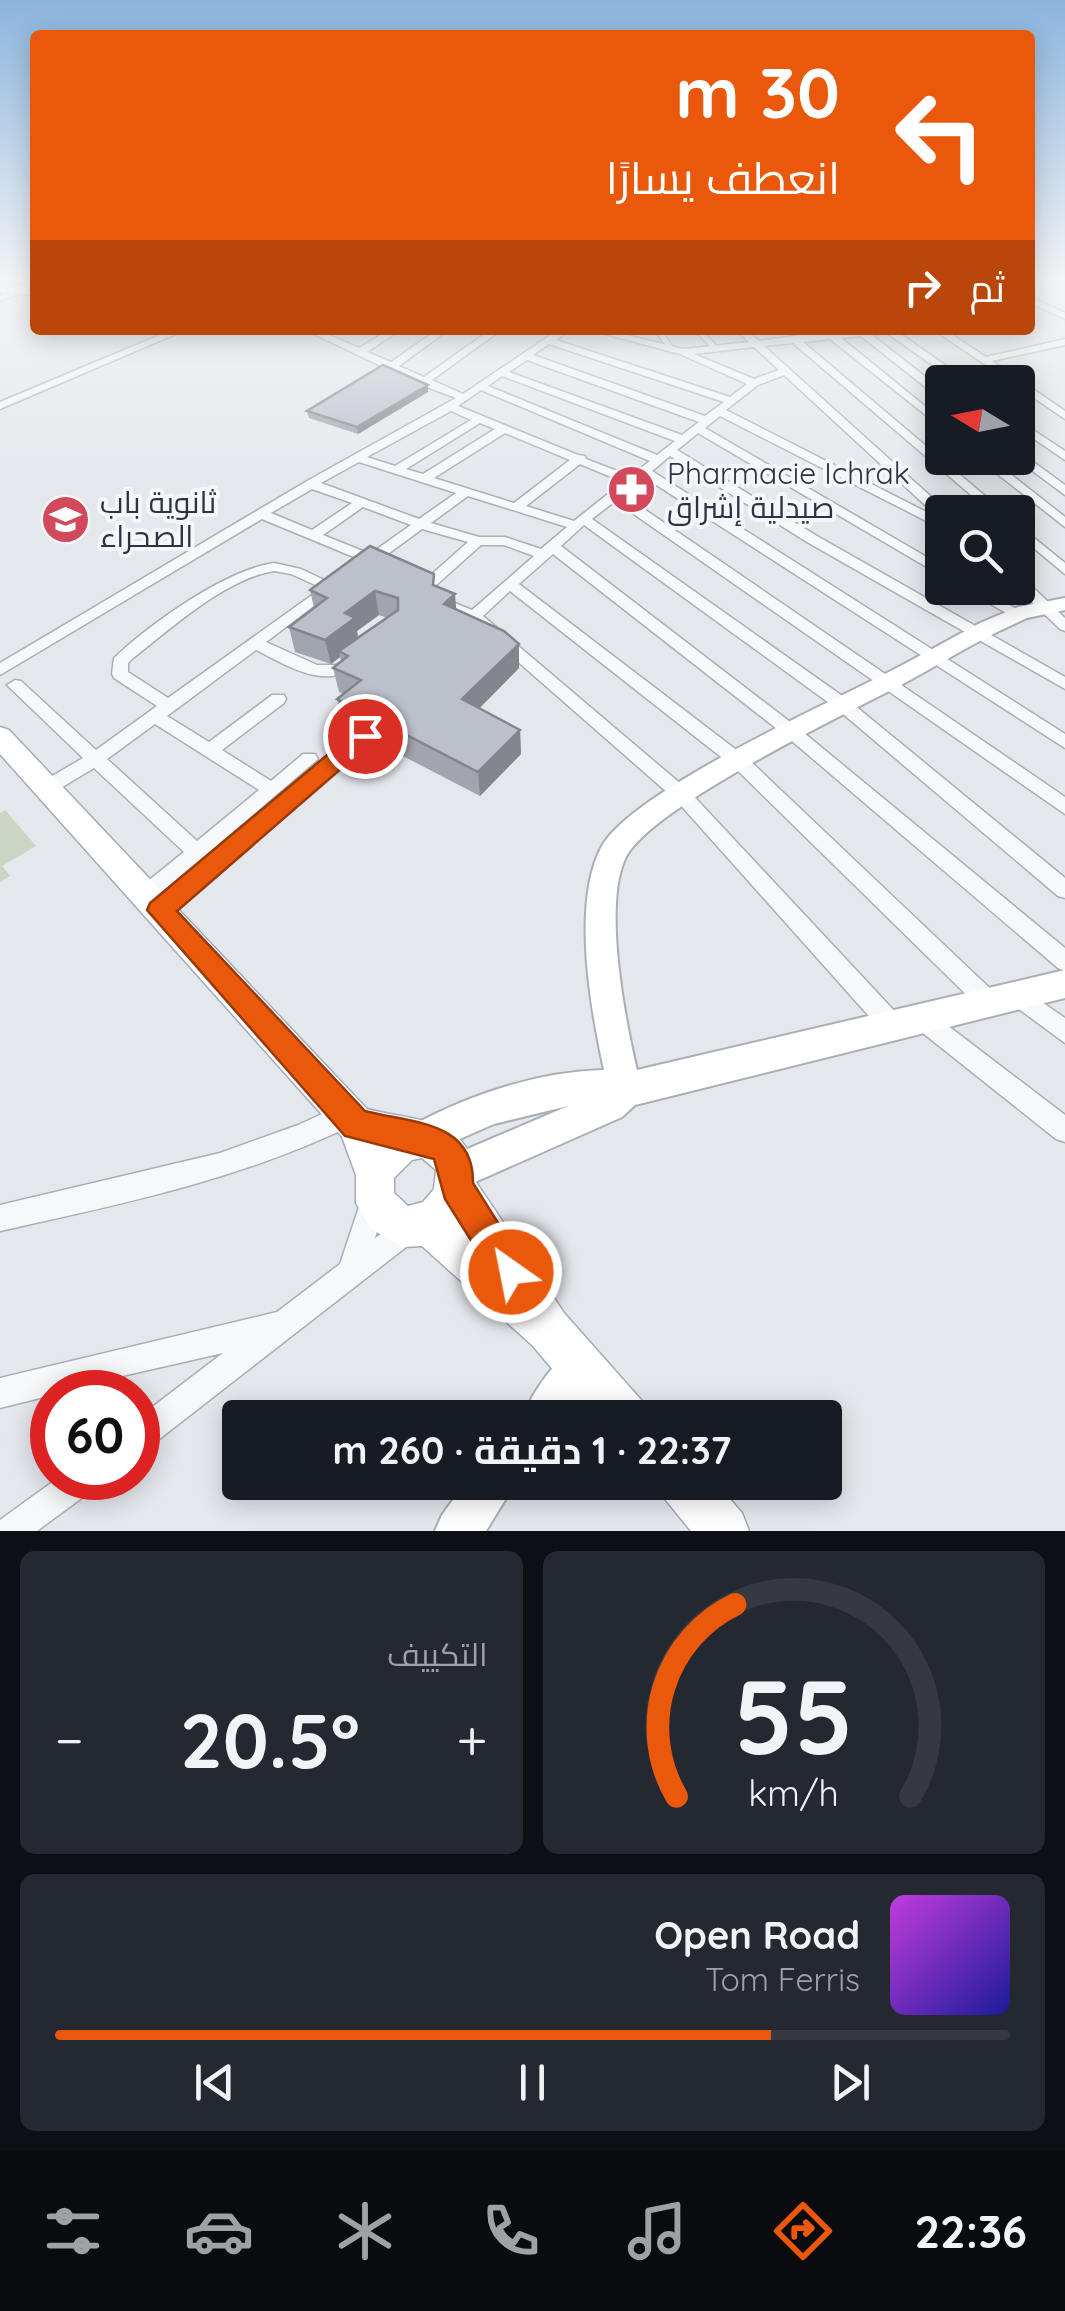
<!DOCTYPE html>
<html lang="ar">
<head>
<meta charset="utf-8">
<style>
  :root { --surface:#171b24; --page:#242831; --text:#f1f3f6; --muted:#9ea1a6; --line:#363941; --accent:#ea580c }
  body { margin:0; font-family:Quicksand,Cairo,sans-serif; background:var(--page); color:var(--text); direction:rtl; height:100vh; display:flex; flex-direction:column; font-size:38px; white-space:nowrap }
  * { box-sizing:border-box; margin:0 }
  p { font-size:32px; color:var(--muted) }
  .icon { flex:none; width:55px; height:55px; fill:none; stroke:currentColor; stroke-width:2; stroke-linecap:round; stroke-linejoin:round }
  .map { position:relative; height:1531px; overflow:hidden; direction:ltr }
  .side { display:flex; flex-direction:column; gap:20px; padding:20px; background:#0d0f14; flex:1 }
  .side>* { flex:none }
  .banner { position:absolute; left:30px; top:30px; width:1005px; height:305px; border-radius:10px; box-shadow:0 5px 25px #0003; direction:rtl; background:#ea580c; color:#fff; overflow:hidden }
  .needle { width:65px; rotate:280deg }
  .fabs { position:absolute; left:925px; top:365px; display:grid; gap:20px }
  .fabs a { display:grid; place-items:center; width:110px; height:110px; border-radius:10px; background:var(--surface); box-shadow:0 5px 25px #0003; font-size:50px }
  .speed { position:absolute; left:30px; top:1370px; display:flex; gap:20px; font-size:50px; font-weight:700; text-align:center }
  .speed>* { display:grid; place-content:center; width:130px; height:130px; border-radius:50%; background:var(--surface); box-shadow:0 5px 25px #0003; line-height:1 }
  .speed .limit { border:15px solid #d22; background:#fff; color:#111 }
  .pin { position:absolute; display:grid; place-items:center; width:85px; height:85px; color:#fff; margin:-42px; border:5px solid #fff; border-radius:50%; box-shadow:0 2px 10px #0007 }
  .me { position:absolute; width:110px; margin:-55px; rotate:327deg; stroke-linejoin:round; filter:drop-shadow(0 0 8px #0008) }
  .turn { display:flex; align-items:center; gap:35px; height:210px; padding:0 30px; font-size:45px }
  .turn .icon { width:130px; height:130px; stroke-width:2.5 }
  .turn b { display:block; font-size:70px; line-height:85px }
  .then { display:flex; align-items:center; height:95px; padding:0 30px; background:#0003; gap:20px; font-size:38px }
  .big { font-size:75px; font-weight:700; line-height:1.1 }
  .side .tile { flex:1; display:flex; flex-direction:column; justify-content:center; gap:15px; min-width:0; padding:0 35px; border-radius:15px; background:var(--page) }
  .side .dial { align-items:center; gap:0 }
  .dial svg { height:260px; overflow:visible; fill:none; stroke:var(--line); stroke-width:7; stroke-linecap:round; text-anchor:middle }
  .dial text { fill:var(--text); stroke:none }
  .song { display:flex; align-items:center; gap:30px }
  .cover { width:120px; height:120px; border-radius:15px; background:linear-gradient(135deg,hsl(290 70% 55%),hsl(240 70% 35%)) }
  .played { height:10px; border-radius:5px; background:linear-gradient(90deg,var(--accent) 75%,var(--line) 75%) }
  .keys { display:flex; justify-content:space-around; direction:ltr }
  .heat { display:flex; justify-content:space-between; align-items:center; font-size:55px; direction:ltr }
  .side .tiles { flex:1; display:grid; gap:20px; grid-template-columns:1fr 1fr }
  .tile:last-child { grid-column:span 2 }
  .trip { position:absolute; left:222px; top:1400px; width:620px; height:100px; border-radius:10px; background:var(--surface); box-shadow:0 5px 25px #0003; font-weight:700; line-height:100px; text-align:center; direction:rtl }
  .tabs { display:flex; height:160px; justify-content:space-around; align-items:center; background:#090b0e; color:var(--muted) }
  .tabs .icon { width:70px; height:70px }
  .tabs .current { color:var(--accent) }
  .tabs b { font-size:45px; color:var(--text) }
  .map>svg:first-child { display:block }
  .green { fill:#c9d6c5 }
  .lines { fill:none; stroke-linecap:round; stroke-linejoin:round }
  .lane-casing { stroke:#a9aeb7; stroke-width:8 }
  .street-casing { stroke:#a9aeb7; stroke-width:3 }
  .secondary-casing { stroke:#a9aeb7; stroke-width:4 }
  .primary-casing { stroke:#a3abb8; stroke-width:3 }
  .lane { stroke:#f7f8fa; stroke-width:5 }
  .street { fill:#f7f8fa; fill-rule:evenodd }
  .secondary { fill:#fff; fill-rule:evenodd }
  .primary { fill:#fff; fill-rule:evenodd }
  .wall { fill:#a1a5ae; fill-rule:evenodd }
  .shaded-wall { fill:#83868d }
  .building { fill:#bbc0ca; stroke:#83868d; stroke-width:2.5 }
  .route { fill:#ea580c; stroke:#983908; stroke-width:2.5 }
  .labels { text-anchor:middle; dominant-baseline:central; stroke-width:8; stroke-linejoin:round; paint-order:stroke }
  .far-poi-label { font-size:30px; fill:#2b3445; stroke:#f4f6f9; text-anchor:start }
</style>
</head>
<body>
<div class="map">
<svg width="1065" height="1531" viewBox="0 0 1065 1531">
  <rect width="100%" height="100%" fill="#e4e7ec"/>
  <path class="green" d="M5 810 36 846 2 866 10 876 0 882V813Z"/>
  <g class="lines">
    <defs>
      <path id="lane" d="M658 330 672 350
        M698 330 716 349"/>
      <path id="street" d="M7 279H35V285Z
        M1059 279H1065V283Z
        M20 288 27 290 0 301V295Z
        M1030 297 1065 313V319L1030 303Z
        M172 330H185L0 409V402Z
        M305 330H318L359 348 389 330H400L367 352 391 362 437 330H448L399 366 424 377 490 330H501L432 380 463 394 558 330H569L556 340 730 397 747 384 680 354 590 330H606L683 349 749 342 736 330H746L759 341 830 331 895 330 966 380 967 382H956L887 333 872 335 942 390V398L938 397 861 336 841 338 942 420V428L830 339 803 342 1004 512H991L793 343 764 346 948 512H942V517L937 516 784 375 758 385 726 410 942 520V529L720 416 705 428 942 566V576L698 433 677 450 817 536 1065 677V689L807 542 670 456 652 471 1065 734V748L644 477 622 494 1065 797V814L615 501 592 519 848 700 1065 878V898L1058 896 836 708 584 525 561 546 798 728 1065 948V971L1058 968 786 736 553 554 519 584 747 758 998 996 1001 1003 998 1010 990 1013 982 1010 735 768 510 591 483 616 688 790 900 1017 903 1025 900 1033 892 1036 884 1033 676 800 469 619 439 607V599L446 595 451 596 452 602 472 610 534 556 504 545H481L433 588H423V582L468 542 422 529 381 559 384 562 382 565 363 569 356 565 361 560 262 519 0 675V663L307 481 456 398 419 384ZM549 344 724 402 705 416 533 355ZM754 347 779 370 754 379 694 354ZM527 360 699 422 682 435 509 372ZM502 376 675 441 657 455 488 386ZM481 390 650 461 630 476 586 459 585 456 578 455 458 406ZM451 411 471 420 395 466 367 457ZM480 423 495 429 423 474 406 469ZM505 433 570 460 514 503 434 478ZM359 462 456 493 419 519 321 483ZM580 464 623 482 574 521 526 506ZM312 489 352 503 312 530 271 513ZM468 496 567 527 541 549 505 537H479L431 523ZM363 507 411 525 370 554 323 535Z
        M934 330H945L986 357 1065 339V345L992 361 1065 411V419L1018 387V382H1011Z
        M1018 420 1065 451V460L1018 428Z
        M1018 451 1065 485V495L1015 458Z
        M977 458H990L1065 517V527Z
        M1018 525 1065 563V574L1018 535Z
        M274 563 301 569 339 587 266 642 317 665H336L351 658 359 663C328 693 287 665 256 650L167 716 209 742 272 695H284L286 699 284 703 222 750 271 781 303 754H315L318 759 152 901 145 903 138 901 135 895 138 889 184 852 94 768 54 792H42L39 787 42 782 83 758 7 685 15 680 21 681 96 750 157 706 114 678 112 674 114 658C150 624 225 570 274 563ZM274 571 291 574 322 588 168 698 128 672V663L133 658C172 628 225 579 274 571ZM155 724 259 790 197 841 107 759Z
        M1018 577 1023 578 1065 618V631L1060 629 1017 588Z
        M963 588H980L1025 614 1018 619 1013 617Z
        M365 729 373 735 371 739 167 917 160 920 153 917 150 911 153 905 359 731Z
        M1020 987 1065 1018V1043L1012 1004 1009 997 1012 990Z
        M922 1008 930 1012 1065 1115V1142L1056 1139 914 1026 911 1019 914 1012Z
        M346 1103 355 1106 358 1115 355 1124C242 1179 122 1204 0 1231V1205L220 1153 298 1125Z
        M373 1188 382 1192 386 1201 375 1238 410 1215 419 1219 423 1228 419 1237 149 1447 138 1451V1418L223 1353 52 1392V1395L0 1408V1378L277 1312 340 1264 364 1192Z
        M58 1478H98L94 1489 37 1531H0V1520Z"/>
      <path id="secondary" d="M0 284 35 287V295L0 292Z
        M1065 598V610L1027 618 995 633C963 649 933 668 901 685 845 714 647 809 625 859 603 907 625 1020 637 1070L1065 970V998L635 1105 622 1117 457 1190 444 1185 439 1172 444 1159 568 1106 494 1124 423 1155 411 1150 406 1138 411 1126C471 1094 536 1072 604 1070 591 1010 571 902 602 846 633 792 818 708 879 677 913 660 946 641 980 623L1018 607Z
        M581 1346 596 1352 602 1367 569 1418H522C533 1392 555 1357 581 1346Z
        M466 1482H516L486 1531H435L442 1515Z"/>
      <path id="primary" d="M0 727 9 730 367 1109C416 1122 472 1116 476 1182L564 1313 642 1401 648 1418H594L532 1345 422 1246 403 1247 371 1229 356 1203V1175L342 1137 0 754ZM422 1158 436 1170 434 1189 423 1202 408 1206 394 1193V1178L412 1160Z
        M658 1482H715L742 1513 749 1531H691L665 1499Z"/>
    </defs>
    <use href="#lane" class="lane-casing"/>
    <use href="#street" class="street-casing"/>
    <use href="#secondary" class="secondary-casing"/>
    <use href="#primary" class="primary-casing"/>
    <use href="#lane" class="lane"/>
    <use href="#street" class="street"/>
    <use href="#secondary" class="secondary"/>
    <use href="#primary" class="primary"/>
  </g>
  <path class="wall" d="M428 385V392L358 434 309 418 307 411Z
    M435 586 456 610 519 644V668L479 708 520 730 521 754 480 796 374 741 372 730 367 726 354 730 343 724 337 699 344 694 339 692 333 668 341 661 340 657 331 664 295 652 289 627 314 608 310 590ZM379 615 387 618 358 638 357 631Z"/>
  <path class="shaded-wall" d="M428 385V392L358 434 357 427Z
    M375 591 379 615 357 631 359 643 339 651 340 657 331 664 325 640 345 613Z
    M455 594 457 618 444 604Z
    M519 644V668L464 724 462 699Z
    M362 702 367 726 354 730 349 706Z
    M520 730 521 754 480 796 478 772Z"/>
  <path class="building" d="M383 365 428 385 357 427 307 411Z
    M370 546 434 574 433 585 455 594 444 604 504 631 519 644 462 699 520 730 478 772 370 716 372 710 362 702 349 706 337 699 361 680 333 668 348 656 339 651 398 610V598L375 591 345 613 355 618 325 640 289 627 327 598 310 590Z"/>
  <linearGradient id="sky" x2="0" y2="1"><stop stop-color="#8bb4dd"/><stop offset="0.57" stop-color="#f3f4f6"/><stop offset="1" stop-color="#f3f4f6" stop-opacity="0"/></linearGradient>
  <rect width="1065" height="493" fill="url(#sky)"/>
  <path class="route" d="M365 728 373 730 376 736 373 741 177 911 365 1111C410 1123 474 1120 473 1183L529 1272 524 1285 511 1290 499 1285 445 1199 434 1159 345 1136 147 910 150 903 357 730Z"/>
  <defs>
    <symbol id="pharmacy-disc" viewBox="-11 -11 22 22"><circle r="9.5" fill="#d1495b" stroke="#f4f6f9"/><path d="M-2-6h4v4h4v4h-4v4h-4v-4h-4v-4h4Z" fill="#fff"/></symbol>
    <symbol id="school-disc" viewBox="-11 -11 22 22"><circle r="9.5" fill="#d1495b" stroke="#f4f6f9"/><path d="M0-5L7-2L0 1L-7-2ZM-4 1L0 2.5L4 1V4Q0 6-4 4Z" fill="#fff"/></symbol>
  </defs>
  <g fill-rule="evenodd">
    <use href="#pharmacy-disc" x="604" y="462" width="55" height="55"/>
    <use href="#school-disc" x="38" y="492" width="55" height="55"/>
  </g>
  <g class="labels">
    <g class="far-poi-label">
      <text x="667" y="473">Pharmacie Ichrak<tspan x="667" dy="34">صيدلية إشراق</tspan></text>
      <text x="100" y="502">ثانوية باب<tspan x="100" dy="34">الصحراء</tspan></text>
    </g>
  </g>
</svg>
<div class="fabs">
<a><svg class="needle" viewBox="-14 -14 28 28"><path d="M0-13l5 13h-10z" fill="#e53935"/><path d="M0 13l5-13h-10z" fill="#9ea1a6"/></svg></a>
<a><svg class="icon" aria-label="search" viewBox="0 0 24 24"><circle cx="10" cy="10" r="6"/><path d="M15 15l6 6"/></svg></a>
</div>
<div class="speed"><div class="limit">60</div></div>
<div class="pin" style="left:365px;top:736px;background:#d93025"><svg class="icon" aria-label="arrive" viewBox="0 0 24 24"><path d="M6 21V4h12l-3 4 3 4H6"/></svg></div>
<svg class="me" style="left:511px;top:1272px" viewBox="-20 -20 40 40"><circle r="17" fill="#ea580c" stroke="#fff" stroke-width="3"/><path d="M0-11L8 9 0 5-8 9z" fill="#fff"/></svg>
<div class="trip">22:37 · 1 دقيقة · 260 m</div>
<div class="banner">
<div class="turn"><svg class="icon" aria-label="left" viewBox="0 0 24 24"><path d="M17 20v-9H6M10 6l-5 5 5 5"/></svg><div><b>30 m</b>انعطف يسارًا</div></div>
<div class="then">ثم<svg class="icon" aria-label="right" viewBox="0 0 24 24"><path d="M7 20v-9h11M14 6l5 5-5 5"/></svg></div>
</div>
</div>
<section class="side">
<div class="tiles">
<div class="tile dial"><svg viewBox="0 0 100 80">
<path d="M14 69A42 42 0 1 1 86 69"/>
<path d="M14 69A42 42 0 0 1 32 10" stroke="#ea580c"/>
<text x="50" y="56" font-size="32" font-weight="700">55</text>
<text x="50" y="72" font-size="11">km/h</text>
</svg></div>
<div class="tile"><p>التكييف</p>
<div class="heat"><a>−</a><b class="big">20.5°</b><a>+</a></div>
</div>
<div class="tile">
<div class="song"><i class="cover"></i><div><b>Open Road</b><p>Tom Ferris</p></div></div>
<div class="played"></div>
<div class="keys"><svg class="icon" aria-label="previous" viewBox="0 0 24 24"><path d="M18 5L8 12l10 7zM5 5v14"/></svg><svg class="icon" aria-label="pause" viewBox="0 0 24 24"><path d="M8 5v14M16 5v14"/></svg><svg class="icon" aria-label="next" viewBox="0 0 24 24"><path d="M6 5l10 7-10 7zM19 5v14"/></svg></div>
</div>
</div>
</section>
<nav class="tabs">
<b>22:36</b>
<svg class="icon current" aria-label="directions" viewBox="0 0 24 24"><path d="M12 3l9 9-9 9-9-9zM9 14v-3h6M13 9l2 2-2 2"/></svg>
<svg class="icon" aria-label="music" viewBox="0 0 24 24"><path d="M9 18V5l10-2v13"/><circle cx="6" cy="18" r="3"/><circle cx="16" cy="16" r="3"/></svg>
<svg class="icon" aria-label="phone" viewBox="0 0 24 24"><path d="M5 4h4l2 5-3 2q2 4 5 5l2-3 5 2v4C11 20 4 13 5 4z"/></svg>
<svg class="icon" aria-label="climate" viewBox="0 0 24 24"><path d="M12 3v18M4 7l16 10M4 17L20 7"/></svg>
<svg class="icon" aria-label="car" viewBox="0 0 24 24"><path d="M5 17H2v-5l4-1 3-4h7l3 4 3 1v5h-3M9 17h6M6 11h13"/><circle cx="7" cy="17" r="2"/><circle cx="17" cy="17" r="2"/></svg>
<svg class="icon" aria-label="filters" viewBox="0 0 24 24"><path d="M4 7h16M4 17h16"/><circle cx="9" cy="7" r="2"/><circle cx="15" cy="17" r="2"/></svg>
</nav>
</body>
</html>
